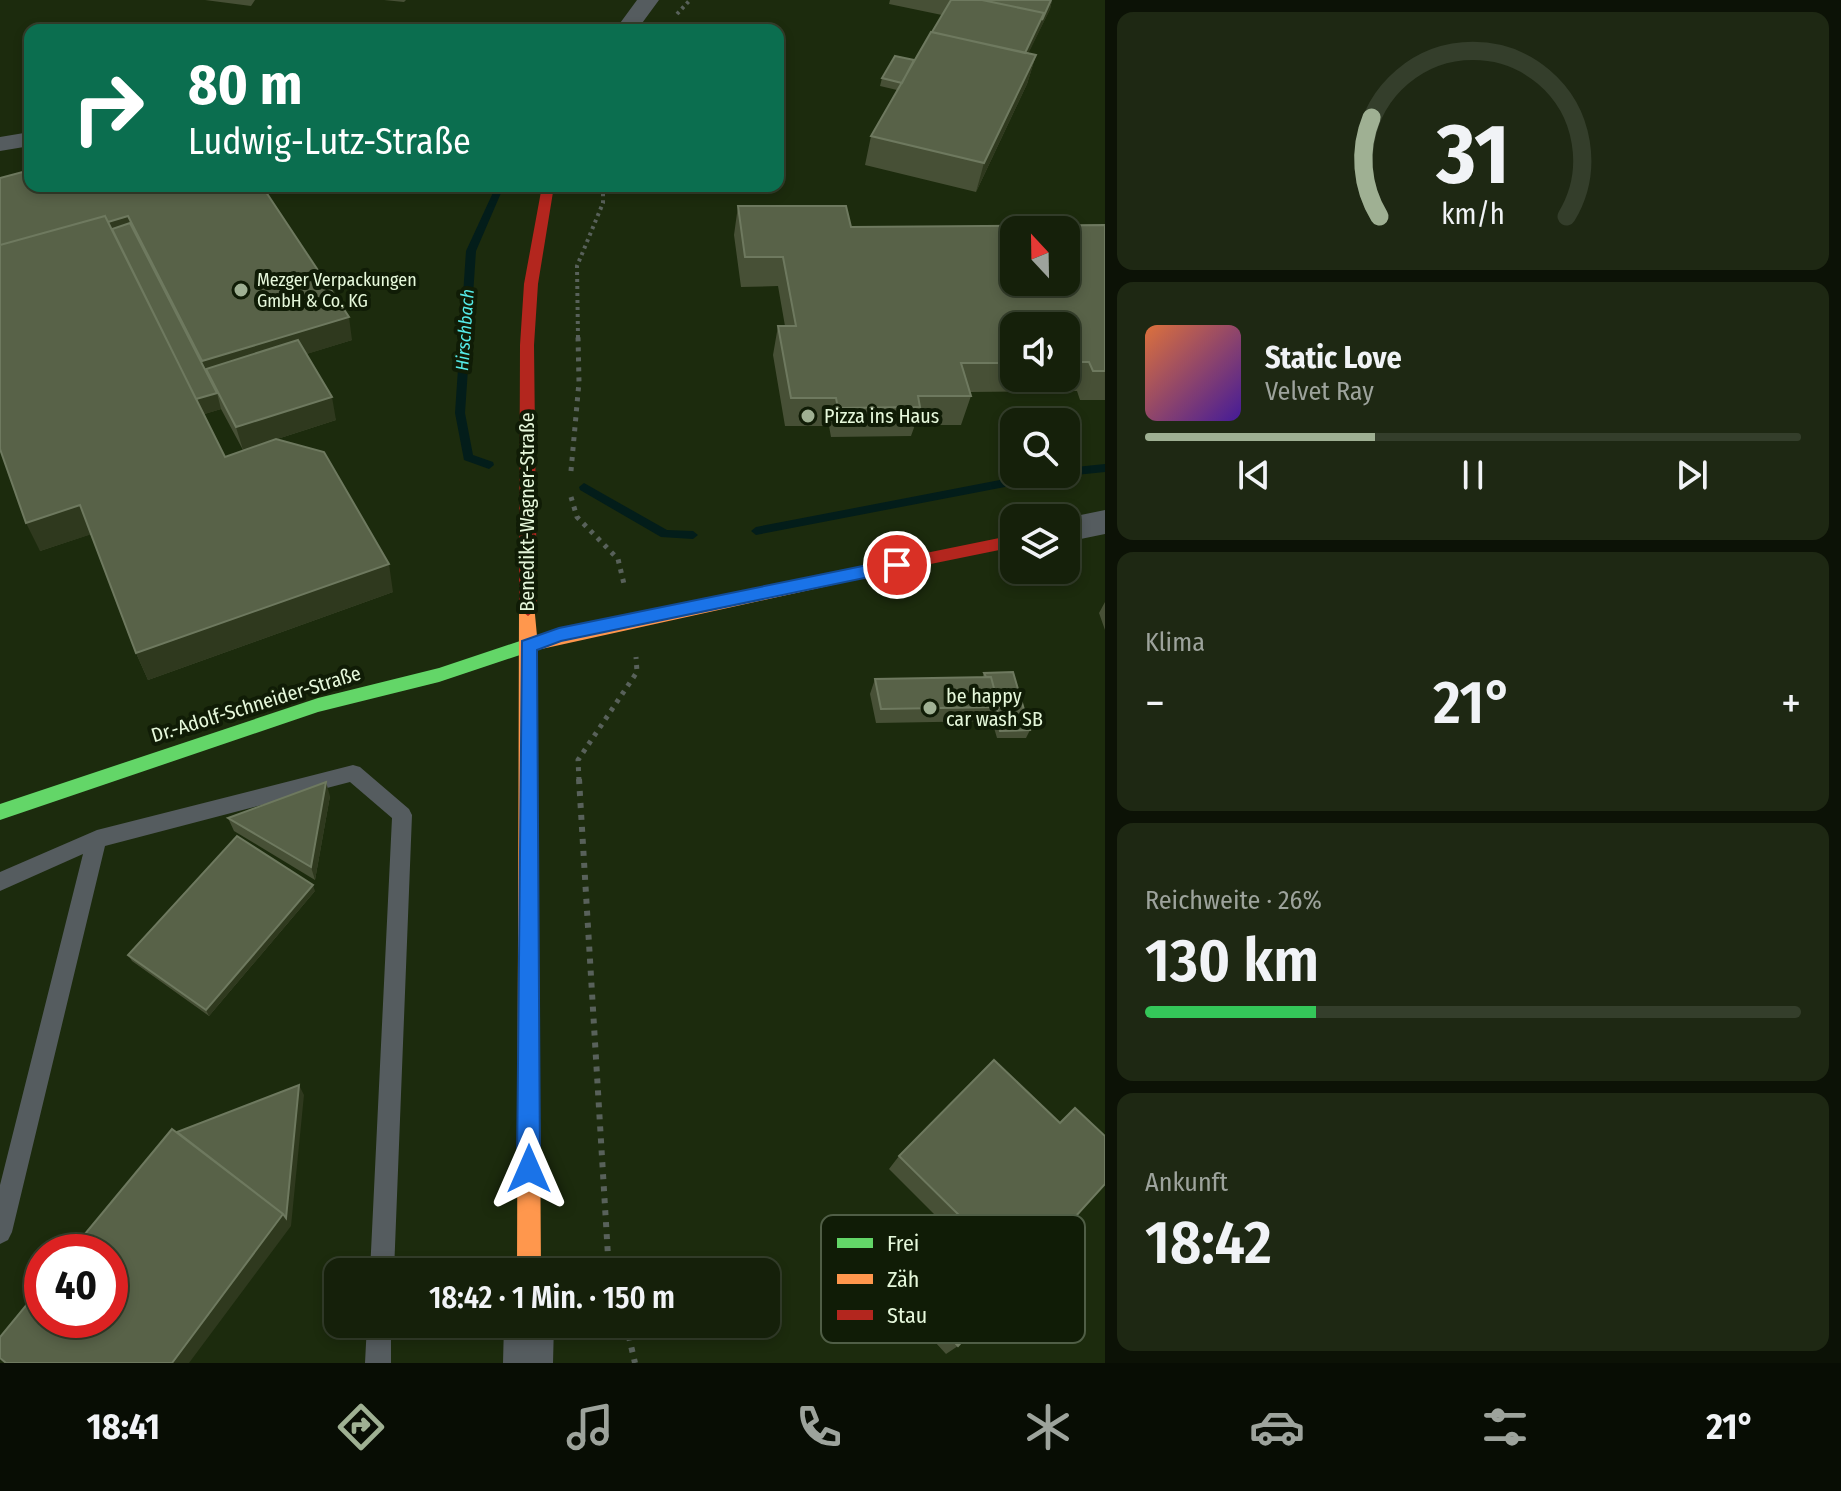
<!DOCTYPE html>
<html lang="de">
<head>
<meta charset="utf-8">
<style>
  :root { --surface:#15200a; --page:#1e2813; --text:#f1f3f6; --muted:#9da39c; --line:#343e2b; --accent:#9fb093 }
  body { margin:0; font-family:"Fira Sans Condensed",sans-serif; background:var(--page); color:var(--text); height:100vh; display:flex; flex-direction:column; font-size:30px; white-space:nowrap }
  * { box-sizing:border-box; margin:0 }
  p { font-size:26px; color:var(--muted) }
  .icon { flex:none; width:44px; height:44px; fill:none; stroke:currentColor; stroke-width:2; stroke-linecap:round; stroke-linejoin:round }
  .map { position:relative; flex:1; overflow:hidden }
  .details { display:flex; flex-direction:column; gap:12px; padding:12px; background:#0c1206; width:736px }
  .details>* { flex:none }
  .banner { position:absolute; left:24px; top:24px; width:760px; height:168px; border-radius:16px; box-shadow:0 4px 12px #0003,0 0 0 2px var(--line); background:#0b6e4f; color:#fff; overflow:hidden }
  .needle { width:52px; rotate:338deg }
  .fabs { position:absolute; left:1000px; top:216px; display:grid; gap:16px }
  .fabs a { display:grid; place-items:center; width:80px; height:80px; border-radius:16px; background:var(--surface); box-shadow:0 4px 12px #0003,0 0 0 2px var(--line); font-size:40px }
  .speed { position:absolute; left:24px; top:1234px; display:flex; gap:16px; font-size:40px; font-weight:700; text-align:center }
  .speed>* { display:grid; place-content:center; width:104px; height:104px; border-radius:50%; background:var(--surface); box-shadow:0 4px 12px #0003,0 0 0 2px var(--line); line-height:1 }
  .speed .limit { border:12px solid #d22; background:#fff; color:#111 }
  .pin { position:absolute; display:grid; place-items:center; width:68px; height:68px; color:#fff; margin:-34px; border:4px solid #fff; border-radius:50%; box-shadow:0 2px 8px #0007 }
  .me { position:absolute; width:88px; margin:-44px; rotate:0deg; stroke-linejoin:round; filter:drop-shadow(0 0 6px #0008) }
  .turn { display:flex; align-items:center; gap:28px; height:168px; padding:0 32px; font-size:36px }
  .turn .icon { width:104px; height:104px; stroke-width:2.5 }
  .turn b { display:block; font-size:56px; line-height:68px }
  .big { font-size:60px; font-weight:600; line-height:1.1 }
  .details .tile { flex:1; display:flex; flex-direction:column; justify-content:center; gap:12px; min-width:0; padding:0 28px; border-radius:16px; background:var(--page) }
  .details .dial { align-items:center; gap:0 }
  .dial svg { height:208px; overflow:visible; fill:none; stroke:var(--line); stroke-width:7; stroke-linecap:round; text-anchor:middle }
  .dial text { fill:var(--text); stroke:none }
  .song { display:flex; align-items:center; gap:24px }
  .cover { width:96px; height:96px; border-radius:12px; background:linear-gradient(135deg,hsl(20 70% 55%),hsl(260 70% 35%)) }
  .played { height:8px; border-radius:4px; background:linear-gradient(90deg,var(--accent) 35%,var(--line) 35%) }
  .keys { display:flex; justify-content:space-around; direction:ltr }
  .heat { display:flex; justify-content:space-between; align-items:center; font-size:44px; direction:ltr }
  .charge { height:12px; border-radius:6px; background:linear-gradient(90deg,#34c759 26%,var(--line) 0) }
  .trip { position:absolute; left:324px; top:1258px; width:456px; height:80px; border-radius:16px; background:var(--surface); box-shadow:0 4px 12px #0003,0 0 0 2px var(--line); font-weight:600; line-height:80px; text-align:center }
  .menu { display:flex; height:128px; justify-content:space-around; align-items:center; background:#080d04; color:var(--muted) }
  .menu .icon { width:56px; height:56px }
  .menu .current { color:var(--accent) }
  .menu b { font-size:36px; color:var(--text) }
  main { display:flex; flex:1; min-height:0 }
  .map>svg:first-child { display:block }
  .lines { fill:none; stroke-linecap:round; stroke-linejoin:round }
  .stream { fill:#031d1a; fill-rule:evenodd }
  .path-far2 { stroke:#58615a; stroke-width:4; stroke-dasharray:3 4; stroke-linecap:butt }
  .path-far1 { stroke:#58615a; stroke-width:5; stroke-dasharray:4 6; stroke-linecap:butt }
  .path { stroke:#58615a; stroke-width:6; stroke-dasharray:5 7; stroke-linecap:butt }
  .lane { fill:#555c5f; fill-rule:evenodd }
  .street { fill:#555c5f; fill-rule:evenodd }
  .fast { fill:#63d668; fill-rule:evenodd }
  .slow { fill:#ff974d; fill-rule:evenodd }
  .jam { fill:#b3261e; fill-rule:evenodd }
  .wall { fill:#475036; fill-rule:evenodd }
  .shaded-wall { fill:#2f391e }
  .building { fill:#586248; stroke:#6e795f; stroke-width:2; fill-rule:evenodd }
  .route { fill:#1a73e8; stroke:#114b97; stroke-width:2 }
  .poi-dot { fill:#9fb093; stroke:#101c06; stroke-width:3 }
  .labels { text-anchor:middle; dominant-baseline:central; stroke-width:8; stroke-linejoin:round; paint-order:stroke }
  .far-poi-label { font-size:18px; fill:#e6f8db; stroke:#101c06; text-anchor:start }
  .far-water-label { font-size:18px; font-style:italic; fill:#55ece9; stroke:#101c06 }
  .poi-label { font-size:20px; fill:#e6f8db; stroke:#101c06; text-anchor:start }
  .street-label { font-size:20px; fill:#e6f8db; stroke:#101c06 }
  .key { fill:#101c06; stroke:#505e46; stroke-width:2 }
  .key-label { font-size:22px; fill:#e6f8db }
</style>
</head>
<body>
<main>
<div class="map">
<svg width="1105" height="1363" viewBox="0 0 1105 1363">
  <rect width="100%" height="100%" fill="#1c2b0d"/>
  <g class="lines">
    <path class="stream" d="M496 186H504L476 251 465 413 473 455 493 462 494 465 489 469 464 460 455 413 466 251Z
      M1105 464V472L1066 476 1062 474H1066V468Z
      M1031 474H1056L1051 478 756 535 751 531 756 527Z
      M584 483 667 530 693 531 698 535 693 539 661 537 580 490 579 487Z"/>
    <path class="path-far2" d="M677 14 690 0
      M578 338 577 266 603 203V186"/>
    <path class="path-far1" d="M571 471 579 382 578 336
      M571 497 577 517 618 559 624 584
      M579 781 578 760 637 672 636 657"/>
    <path class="path" d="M579 779 608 1256 612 1272
      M626 1324 635 1363"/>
    <path class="lane" d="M353 765 360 767 409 809 412 815 394 1272H370L392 818 350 782 105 846 12 1232 8 1240 0 1244V1185L83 854 0 891V872L97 830Z
      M367 1324H391V1363H365Z"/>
    <path class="street" d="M637 0H659L637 30H615Z
      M30 132V146L0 151V137Z
      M1105 510V534L1066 542V518Z
      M504 1324H554L553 1363H503Z"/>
    <path class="fast" d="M535 636 541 638 544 643 541 648 439 682 318 712 0 820V804L318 698 439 668Z"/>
    <path class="slow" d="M867 565 875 571 873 576 537 650 541 1272H517L519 609 528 602 534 604 537 636Z"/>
    <path class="jam" d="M542 186H554L538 284 534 345 537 609 528 616 519 609 520 345 524 284Z
      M1014 535V547L867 577 859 571 867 565Z"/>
  </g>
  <path class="wall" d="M205 0H255L251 6Z
    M384 0H406L404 2Z
    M890 0H1052L1050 9 1028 53 1036 55 1027 84 976 192 865 165 871 136 897 90 880 86 882 78 914 60 942 15 889 4Z
    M0 178 262 186 352 340 306 354 336 420 243 450 221 409 204 414 225 457 393 592 148 680 136 653 91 534 40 551Z
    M738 206 851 227 1105 225V400H1080L1077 391 970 392 971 396 961 425H915L911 436 831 437 829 426H785L773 355 778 326H785L778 286 741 287 734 235ZM1014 326H1066V378H1014Z
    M1105 602V630L1099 613Z
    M984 673 1030 730 1026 738H997L992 721 876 723 870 694 875 679 982 678Z
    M330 796 315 880 234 831 228 818Z
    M315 891 209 1016 132 961 128 955Z
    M1075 1108 958 1346 946 1354 893 1296 951 1231 889 1169 899 1156 1059 1123Z"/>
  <path class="shaded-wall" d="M1051 0H1052L1050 9 1015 81 1022 58Z
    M1036 55 1027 84 976 192 984 163Z
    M128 216 135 240 0 251Z
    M349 317 352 340 214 383 206 369 211 384 209 385 202 361Z
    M217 393 221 409 199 416 194 400Z
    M332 397 336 420 243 450 236 427Z
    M80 505 92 534 40 551 26 523Z
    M389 564 393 592 148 680 136 653Z
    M326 782 330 796 315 880 311 867Z
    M313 885 315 891 209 1016 206 1010Z
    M299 1085 304 1095 291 1226 189 1363H172Z"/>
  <path class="building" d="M951 0H982L1044 13 1025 53 932 32Z
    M982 0H1051L1042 20 1044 13Z
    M931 32 1036 55 984 163 871 136Z
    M895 56 914 60 902 83 882 78Z
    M30 170V186H262L349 317 202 361 128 216 108 222 105 216 0 245V178Z
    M738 206H846L851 227 1105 225V371H1093L1089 362H1066V326H1014V363H961L971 396H918L920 407 838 408 836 398H791L778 326H796L783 257H745ZM1014 230H1066V282H1014Z
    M105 216 225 457 276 439 324 452 389 564 136 653 80 505 26 523 0 449V245Z
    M130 223 217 393 196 399 112 229Z
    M298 340 332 397 236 427 206 369Z
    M1013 672 1030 730 1000 731 996 713 999 707 991 677H986L984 673Z
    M991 677 999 707 881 709 875 679Z
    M326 782 311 867 228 818Z
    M237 836 313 885 206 1010 128 955Z
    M994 1060 1060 1123 1075 1108 1105 1136V1184L958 1346 904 1287 963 1219 899 1156Z
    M299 1085 286 1218 283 1214 177 1132Z
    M172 1129 283 1214 172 1363H6L0 1358V1337L42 1286V1320H110V1252H70Z"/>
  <path class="route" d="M897 559 903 560V570L561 641 537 650 540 1169 537 1177 529 1180 521 1177 517 1169 522 641 559 628Z"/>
  <g class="poi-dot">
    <circle cx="241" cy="290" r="8"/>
    <circle cx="808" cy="416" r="8"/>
    <circle cx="930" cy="708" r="8"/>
  </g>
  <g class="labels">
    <g class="far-poi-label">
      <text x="257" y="280">Mezger Verpackungen<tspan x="257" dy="21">GmbH &amp; Co. KG</tspan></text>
    </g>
    <g class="far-water-label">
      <text transform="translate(465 330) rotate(-86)">Hirschbach</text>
    </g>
    <g class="poi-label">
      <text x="824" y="416">Pizza ins Haus</text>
      <text x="946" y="696">be happy<tspan x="946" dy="23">car wash SB</tspan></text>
    </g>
    <g class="street-label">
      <text transform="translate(527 512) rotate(-90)">Benedikt-Wagner-Straße</text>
      <text transform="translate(256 704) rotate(-17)">Dr.-Adolf-Schneider-Straße</text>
    </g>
  </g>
  <rect x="821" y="1215" width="264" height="128" rx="12" class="key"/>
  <rect x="837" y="1238" width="36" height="10" fill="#63d668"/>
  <rect x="837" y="1274" width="36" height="10" fill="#ff974d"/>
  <rect x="837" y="1310" width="36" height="10" fill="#b3261e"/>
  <g class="key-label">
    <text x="887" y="1251">Frei</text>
    <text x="887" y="1287">Zäh</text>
    <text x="887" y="1323">Stau</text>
  </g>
</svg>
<div class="fabs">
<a><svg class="needle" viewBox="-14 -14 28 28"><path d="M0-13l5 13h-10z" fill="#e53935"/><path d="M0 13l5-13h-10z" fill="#9da39c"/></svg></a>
<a><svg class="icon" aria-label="sound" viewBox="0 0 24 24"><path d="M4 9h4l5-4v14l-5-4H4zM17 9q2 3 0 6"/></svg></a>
<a><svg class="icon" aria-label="search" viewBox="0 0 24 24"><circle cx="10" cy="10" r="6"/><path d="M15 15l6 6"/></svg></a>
<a><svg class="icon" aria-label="layers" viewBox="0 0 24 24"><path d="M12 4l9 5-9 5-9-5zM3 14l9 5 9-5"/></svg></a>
</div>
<div class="speed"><div class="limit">40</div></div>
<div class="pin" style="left:897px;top:565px;background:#d93025"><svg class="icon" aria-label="arrive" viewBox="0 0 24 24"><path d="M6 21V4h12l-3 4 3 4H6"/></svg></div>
<svg class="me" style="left:529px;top:1169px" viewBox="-20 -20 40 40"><path d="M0-17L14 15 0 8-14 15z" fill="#1a73e8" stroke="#fff" stroke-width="4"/></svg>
<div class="trip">18:42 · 1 Min. · 150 m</div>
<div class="banner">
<div class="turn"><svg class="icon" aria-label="right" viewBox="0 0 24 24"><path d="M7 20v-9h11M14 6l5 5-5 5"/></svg><div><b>80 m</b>Ludwig-Lutz-Straße</div></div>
</div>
</div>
<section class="details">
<div class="tile dial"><svg viewBox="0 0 100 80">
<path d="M14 69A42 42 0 1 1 86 69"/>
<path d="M14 69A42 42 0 0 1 11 31" stroke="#9fb093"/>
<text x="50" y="56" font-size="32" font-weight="700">31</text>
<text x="50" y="72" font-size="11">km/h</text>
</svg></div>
<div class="tile">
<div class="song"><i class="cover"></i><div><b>Static Love</b><p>Velvet Ray</p></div></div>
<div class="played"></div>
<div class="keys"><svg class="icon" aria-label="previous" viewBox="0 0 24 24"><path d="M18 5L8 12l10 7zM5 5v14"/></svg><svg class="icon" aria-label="pause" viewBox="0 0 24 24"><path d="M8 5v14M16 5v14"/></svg><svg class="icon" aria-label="next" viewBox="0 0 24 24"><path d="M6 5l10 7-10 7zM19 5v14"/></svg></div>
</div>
<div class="tile"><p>Klima</p>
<div class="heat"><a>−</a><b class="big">21°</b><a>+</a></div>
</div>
<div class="tile"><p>Reichweite · 26%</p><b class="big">130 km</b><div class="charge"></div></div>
<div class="tile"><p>Ankunft</p><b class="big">18:42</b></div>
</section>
</main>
<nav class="menu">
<b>18:41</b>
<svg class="icon current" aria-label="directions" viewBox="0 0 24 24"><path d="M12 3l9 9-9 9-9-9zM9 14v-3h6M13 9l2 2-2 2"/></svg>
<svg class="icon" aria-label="music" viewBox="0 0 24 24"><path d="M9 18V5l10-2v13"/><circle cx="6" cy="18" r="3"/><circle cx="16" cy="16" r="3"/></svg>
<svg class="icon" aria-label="phone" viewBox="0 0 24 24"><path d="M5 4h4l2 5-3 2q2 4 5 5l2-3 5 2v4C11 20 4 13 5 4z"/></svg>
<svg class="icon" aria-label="climate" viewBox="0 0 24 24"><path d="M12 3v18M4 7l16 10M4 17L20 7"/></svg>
<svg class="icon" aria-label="car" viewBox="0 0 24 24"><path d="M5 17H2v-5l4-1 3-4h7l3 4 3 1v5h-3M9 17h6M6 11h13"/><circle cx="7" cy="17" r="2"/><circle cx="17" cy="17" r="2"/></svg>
<svg class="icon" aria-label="filters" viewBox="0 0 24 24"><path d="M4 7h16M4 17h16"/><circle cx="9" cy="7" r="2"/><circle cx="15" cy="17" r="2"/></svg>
<b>21°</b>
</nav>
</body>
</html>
